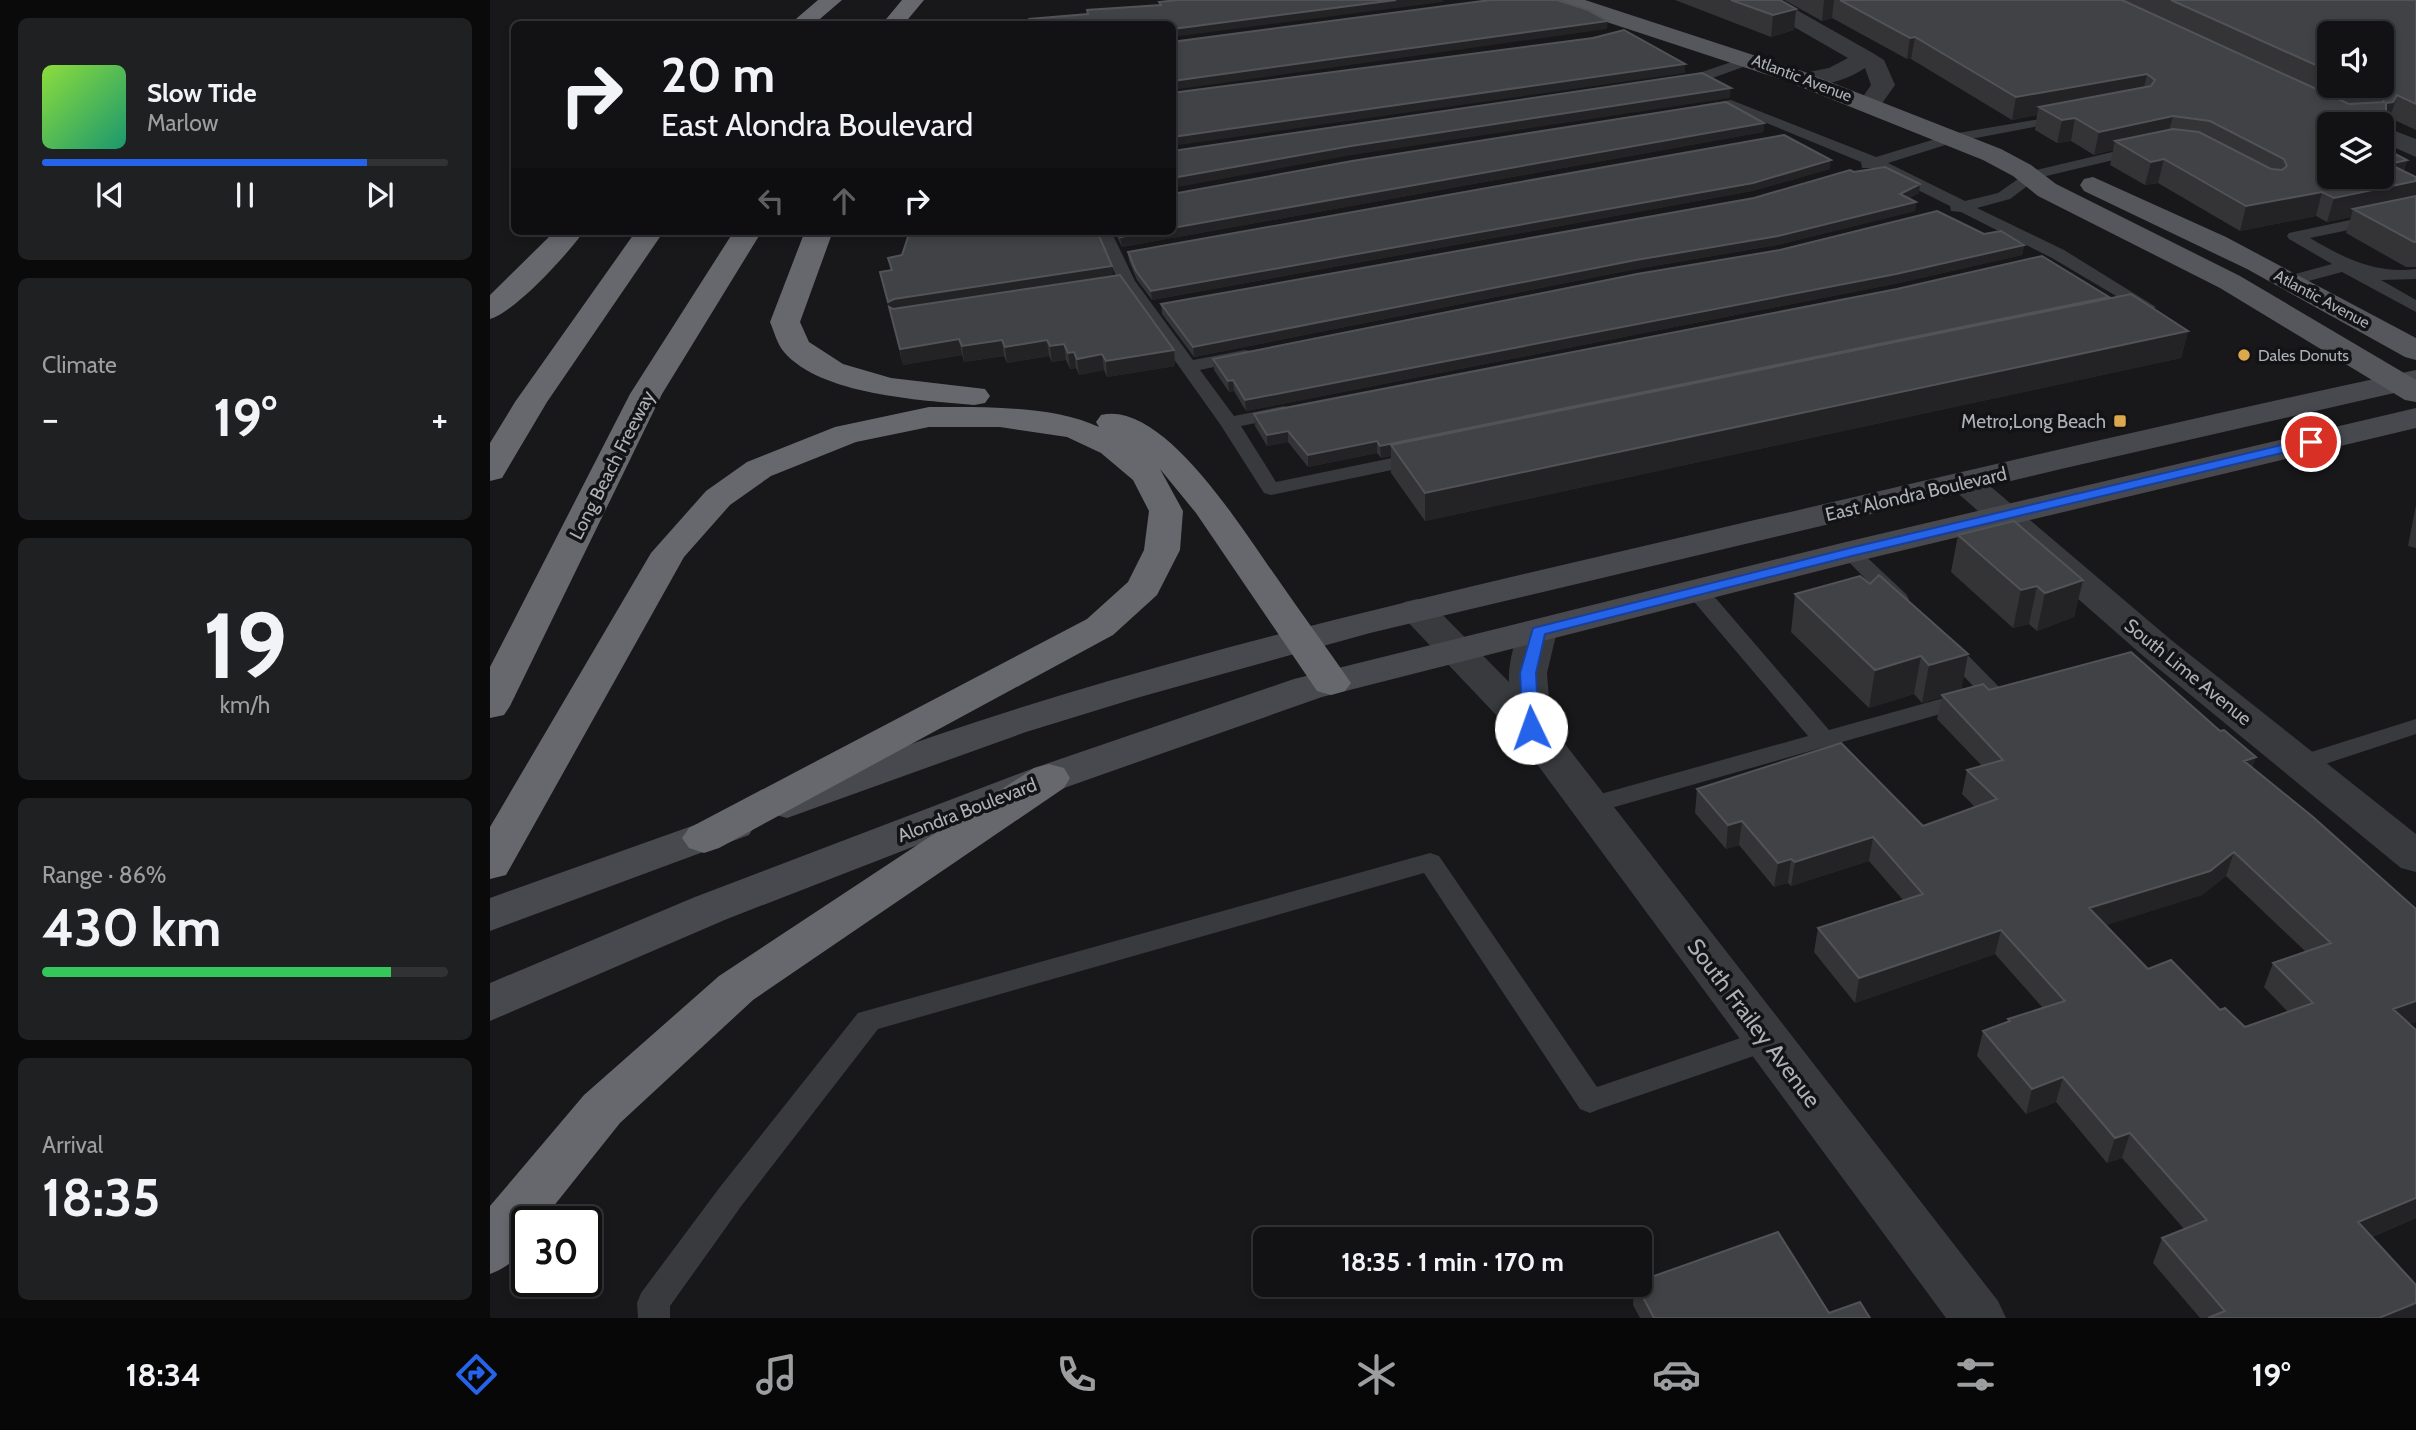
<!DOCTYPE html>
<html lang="en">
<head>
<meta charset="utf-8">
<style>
  :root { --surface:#121214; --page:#1f2022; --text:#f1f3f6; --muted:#9c9ea0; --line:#313234; --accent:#2563eb }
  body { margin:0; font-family:Cabin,sans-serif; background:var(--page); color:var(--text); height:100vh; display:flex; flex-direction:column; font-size:26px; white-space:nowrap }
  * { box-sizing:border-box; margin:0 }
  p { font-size:23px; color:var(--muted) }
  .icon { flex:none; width:38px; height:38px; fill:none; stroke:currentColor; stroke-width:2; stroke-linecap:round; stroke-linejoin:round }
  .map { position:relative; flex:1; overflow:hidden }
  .side { display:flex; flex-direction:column; gap:18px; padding:18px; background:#0a0a0b; width:490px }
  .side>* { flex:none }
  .top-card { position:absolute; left:21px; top:21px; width:665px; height:214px; border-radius:10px; box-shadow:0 4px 10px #0003,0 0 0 2px var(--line); background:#121214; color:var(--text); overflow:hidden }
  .fabs { position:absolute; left:1827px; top:21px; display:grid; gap:14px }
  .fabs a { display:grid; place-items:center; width:77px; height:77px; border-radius:10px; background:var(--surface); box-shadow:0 4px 10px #0003,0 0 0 2px var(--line); font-size:35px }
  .speed { position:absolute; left:21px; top:1206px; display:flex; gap:14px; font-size:35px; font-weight:700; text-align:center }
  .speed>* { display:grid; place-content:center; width:91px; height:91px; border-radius:50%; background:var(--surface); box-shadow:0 4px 10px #0003,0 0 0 2px var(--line); line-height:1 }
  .speed .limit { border:4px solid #111; border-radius:10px; background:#fff; color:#111 }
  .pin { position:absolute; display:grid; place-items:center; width:60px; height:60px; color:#fff; margin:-30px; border:4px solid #fff; border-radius:50%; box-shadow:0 2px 7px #0007 }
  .me { position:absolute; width:77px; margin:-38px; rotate:357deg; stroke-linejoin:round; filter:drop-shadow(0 0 5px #0008) }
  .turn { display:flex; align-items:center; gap:24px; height:147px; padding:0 35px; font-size:32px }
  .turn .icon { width:91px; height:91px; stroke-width:2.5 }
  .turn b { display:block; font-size:49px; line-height:60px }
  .lanes { display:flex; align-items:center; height:66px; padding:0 35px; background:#0003; justify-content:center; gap:35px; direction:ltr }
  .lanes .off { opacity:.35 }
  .big { font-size:52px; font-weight:700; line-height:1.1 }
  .side .widget { flex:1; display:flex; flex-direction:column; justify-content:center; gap:10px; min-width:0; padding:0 24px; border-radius:10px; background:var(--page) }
  .side .dial { align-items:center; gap:0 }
  .dial b { font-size:91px; line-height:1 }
  .song { display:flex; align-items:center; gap:21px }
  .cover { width:84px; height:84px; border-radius:10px; background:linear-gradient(135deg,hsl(90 70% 55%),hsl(160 70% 35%)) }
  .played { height:7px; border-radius:4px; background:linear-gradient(90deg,var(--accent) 80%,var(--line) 80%) }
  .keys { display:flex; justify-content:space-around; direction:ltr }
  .heat { display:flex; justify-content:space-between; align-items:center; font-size:38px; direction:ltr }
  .charge { height:10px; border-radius:5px; background:linear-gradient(90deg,#34c759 86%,var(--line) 0) }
  .trip { position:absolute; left:763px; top:1227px; width:399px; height:70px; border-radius:10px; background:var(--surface); box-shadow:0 4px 10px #0003,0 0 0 2px var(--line); font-weight:700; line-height:70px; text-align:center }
  .tab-bar { display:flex; height:112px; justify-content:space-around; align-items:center; background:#070708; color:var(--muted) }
  .tab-bar .icon { width:49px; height:49px }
  .tab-bar .active { color:var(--accent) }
  .tab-bar b { font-size:32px; color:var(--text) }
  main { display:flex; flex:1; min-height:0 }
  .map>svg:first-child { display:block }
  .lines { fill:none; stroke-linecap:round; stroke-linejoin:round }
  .lane { fill:#393a3e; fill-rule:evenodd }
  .street { fill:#393a3e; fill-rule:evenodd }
  .secondary { fill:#48494e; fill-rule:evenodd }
  .primary { fill:#56575d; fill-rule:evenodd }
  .highway { fill:#66686e; fill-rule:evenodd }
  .wall { fill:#343437; fill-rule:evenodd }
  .shaded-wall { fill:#232325 }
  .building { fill:#414245; stroke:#525357; stroke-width:2; fill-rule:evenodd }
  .route { fill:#2563eb; stroke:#184099; stroke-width:2 }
  .poi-dot { fill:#dca84e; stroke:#131315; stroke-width:2.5 }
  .labels { text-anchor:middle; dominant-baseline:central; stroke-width:7; stroke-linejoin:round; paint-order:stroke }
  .far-street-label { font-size:16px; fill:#acb0b8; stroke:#131315 }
  .far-poi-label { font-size:16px; fill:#acb0b8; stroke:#131315; text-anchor:start }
  .poi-label { font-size:19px; fill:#acb0b8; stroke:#131315; text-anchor:end }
  .street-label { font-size:19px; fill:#acb0b8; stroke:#131315 }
  .near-street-label { font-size:23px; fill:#acb0b8; stroke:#131315 }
</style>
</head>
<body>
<main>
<section class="side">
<div class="widget">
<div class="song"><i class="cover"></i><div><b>Slow Tide</b><p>Marlow</p></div></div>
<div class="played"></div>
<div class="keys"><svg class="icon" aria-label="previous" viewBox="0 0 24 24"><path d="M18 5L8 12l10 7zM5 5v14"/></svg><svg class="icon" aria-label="pause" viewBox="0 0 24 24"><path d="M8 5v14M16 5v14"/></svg><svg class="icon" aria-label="next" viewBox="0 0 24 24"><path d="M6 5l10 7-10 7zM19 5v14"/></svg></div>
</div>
<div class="widget"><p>Climate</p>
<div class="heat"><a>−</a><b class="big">19°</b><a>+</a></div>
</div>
<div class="widget dial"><b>19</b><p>km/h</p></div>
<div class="widget"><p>Range · 86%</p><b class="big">430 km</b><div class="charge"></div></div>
<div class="widget"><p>Arrival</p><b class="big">18:35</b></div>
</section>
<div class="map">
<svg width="1926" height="1318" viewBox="0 0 1926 1318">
  <rect width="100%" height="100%" fill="#18181a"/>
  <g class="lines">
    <path class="lane" d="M1262 55 1269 59 1267 62 1217 80 1188 85 1181 81 1183 78 1209 73Z
      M1241 100 1386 157 1462 134 1580 114 1582 117 1580 120 1465 142 1398 163 1475 201 1508 193 1538 172 1652 145 1657 146 1659 149 1657 152 1548 178 1520 199 1487 208 1574 250 1666 307 1657 312H1644L1643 306 1562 258 1471 212 1461 211 1460 206 1384 168H1372L1371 162 1240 108 1210 113 1203 109 1210 105Z
      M1926 206V216L1820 238C1854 258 1885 274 1926 269V279L1891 280 1926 300V312L1852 272 1800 286 1792 281 1794 277 1842 264 1799 239 1797 236 1799 233Z
      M605 231H621L645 281 703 360 755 350 761 351 764 355 761 359 710 370 744 416 794 406 803 412 801 416 751 426 786 482 931 452 941 458 931 464 781 495 774 493 730 424 629 282Z
      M1360 546 1367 548 1416 594 1419 599 1416 604H1400L1353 556 1349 552 1353 548Z
      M1208 585 1216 587 1339 730 1486 689 1444 645 1447 640H1463L1514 692 1510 697 1107 812 1098 814 1089 812 1085 806 1089 800 1318 736 1200 597 1197 592 1200 587Z
      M1926 719V734L1811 772 1802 770 1799 764 1802 758Z
      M940 853 949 856 1107 1087 1277 1029 1287 1032 1291 1040 1287 1048 1110 1109 1100 1113 1090 1109 934 873 388 1029 252 1205 180 1306V1318H148L147 1303 151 1293 230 1187 368 1013Z"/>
    <path class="street" d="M1263 0H1289L1381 52 1394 60 1405 85 1388 109 1380 111 1372 109 1368 104 1381 85 1375 68C1358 80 1328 89 1308 84L1304 79 1308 74 1339 68 1358 58 1266 5Z
      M1892 126 1926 139V157L1892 142Z
      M1475 472 1487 475 1680 639 1926 834V872L1911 868 1652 655 1463 489 1458 482 1463 475Z
      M927 599 940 602 1019 682C1018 664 1024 638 1035 623L1048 620 1061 623 1067 631 1057 673 1061 726 1508 1301 1516 1318H1456L1027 737 914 618 908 610 914 602Z"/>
    <path class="secondary" d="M1926 370V388L1571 469 880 633 650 697 536 732 297 818 282 814 276 804 282 794C394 752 507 713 622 680 824 621 1030 575 1235 527 1465 474 1695 419 1926 370Z
      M1926 408V428L1364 562 832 697 574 788 237 919 0 1021V983L205 897 544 768 804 679 1360 541Z
      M244 811 259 815 265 825 259 835 0 931V898Z"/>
    <path class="primary" d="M1062 0H1095L1312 71 1511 149 1541 165 1566 184 1750 276 1926 380V402L1915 400 1730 288 1548 196 1523 176 1493 160 1296 81 1065 5Z
      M1603 177 1736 237 1926 338V360L1915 357 1757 269 1594 191 1590 185 1594 179Z"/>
    <path class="highway" d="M328 0H352L324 24H300Z
      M412 0H434L414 24H392Z
      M65 231H94C79 253 24 313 0 319V295Z
      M146 231H174L57 402 12 478 0 481V443L25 402Z
      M244 231H272L172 394 20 706 14 715 0 718V667L140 394Z
      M315 231H343L310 322 319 342 353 364 401 378 495 389 500 396 495 403 484 405C430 400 331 395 294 352 287 344 284 331 280 322Z
      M439 407C491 407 562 405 609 427L606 422 611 415C674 399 755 534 787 578 811 613 837 648 861 683L855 691 841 695 827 691 706 513 670 469 693 511 690 550 667 595 623 635 229 848 214 853 199 848 192 838 199 828 597 619 638 582 654 550 659 511 643 480 611 453 577 437 510 427H439L366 442 281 476 240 505 194 557 16 875 0 879V827L161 553 216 491 257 462 345 427Z
      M559 764 574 768 580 778 574 788 263 1000 130 1123 51 1222H37C37 1249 25 1265 0 1274V1206L94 1095 229 976 544 768Z"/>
  </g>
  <path class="wall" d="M1185 0H1290L1306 9 1304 30 1281 37Z
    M1294 0H1926V130L1900 118 1896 125H1893L1839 124 1917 160 1914 171 1926 196V267H1916L1856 233 1861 217 1837 222 1826 216 1750 231 1668 183 1655 185 1620 165 1623 150 1604 155 1581 141 1567 143 1545 130 1547 115 1522 120 1421 59H1417L1342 18 1332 21ZM1839 33 1892 86H1839Z
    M1274 123 1273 132 632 247 624 231H682Z
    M1340 169 1262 191 662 300 647 280 639 261 638 252Z
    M1364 172 1429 193 1419 198 1426 202 1425 211 1287 245 1146 269 704 357 672 314 671 304 1264 198Z
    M1494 234 1534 245 1532 255 1404 284 756 411 744 391 739 392 724 370 723 359Z
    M412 255 622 266 623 276 684 350 685 366 617 377 614 370 589 375 586 368 580 369 576 360 562 362 559 356 517 363 514 356 474 362 472 355 413 365 390 272 401 270 398 258Z
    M1619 297 1618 298 1698 331 1691 358 935 521 901 473V456L891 458 887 453 818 467 798 442 777 446 765 426 764 414Z
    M1926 505V548L1918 546Z
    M1468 535 1593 580 1584 617 1547 631 1539 624 1523 628 1461 572Z
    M1380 584 1478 654 1471 690H1499L1730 731 1766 757 1762 767 1926 909V1022L1919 1024 1926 1218 1882 1237 1926 1318H1710L1663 1263 1672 1238 1694 1229 1632 1158 1617 1163 1566 1102 1536 1114 1487 1056 1493 1031 1517 1023 1518 1019 1553 1008 1505 954 1365 1003 1324 952 1328 928 1413 900 1379 861 1301 886 1298 883 1284 887 1249 845 1236 849 1205 813 1207 789 1433 826 1485 807 1472 794 1477 770 1492 766 1447 719 1452 697 1432 703 1424 694 1379 708 1301 632 1305 594ZM1736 876 1816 952 1783 963 1774 987 1798 1012 1755 1027 1730 1010 1658 969 1615 925 1712 895Z
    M1144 1284 1339 1313 1380 1318H1150L1143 1305Z"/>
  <path class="shaded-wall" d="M906 0H953V2L682 37V29Z
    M1334 0H1344L1342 18 1332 21Z
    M1306 9 1304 30 1281 37 1283 15Z
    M1118 21 1117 29 682 90V81Z
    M1425 37 1421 59H1417L1420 38Z
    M1195 64V73L682 146V137Z
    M1657 74 1652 97 1549 107 1547 115 1522 120 1526 97Z
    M1241 88 1240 98 862 155 682 188V178L861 146Z
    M1907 95 1900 118 1896 125H1893L1892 131V124L1896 103Z
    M1683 116 1677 138 1625 141 1623 150 1604 155 1609 132Z
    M1585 118 1581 141 1567 143 1572 120Z
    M1274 123 1273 132 632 247 630 237 664 231H682V228Z
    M1674 159 1668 183 1655 185 1661 162Z
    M1341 160 1340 169 1262 191 662 300 661 291Z
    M1917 160 1910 183 1899 164Z
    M1926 181V195L1923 204 1863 209 1861 217 1837 222 1844 198Z
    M1430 184 1429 193 1408 203 1410 194Z
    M1832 192 1826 216 1750 231 1756 206Z
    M1426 202 1425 211 1287 245 1146 269 704 357 703 347Z
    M1534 245 1532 255 1404 284 756 411 755 400Z
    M622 266 623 276 406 309 400 313 398 302 404 299Z
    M1619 297 1616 307 901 445V456L891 458 890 446Z
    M1698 331 1691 358 935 521V493Z
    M469 339 472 355 413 365 410 349Z
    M512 340 514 356 474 362 472 346Z
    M557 340 559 356 517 363 515 347Z
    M574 344 576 360 562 362 560 346Z
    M684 350 685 366 617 377 616 361Z
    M584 352 586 368 580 369 578 353Z
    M612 354 614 370 589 375 587 359Z
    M743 380 744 391 739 392 738 381Z
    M798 431V442L777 446V435Z
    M887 441V453L818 467V455Z
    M1593 580 1584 617 1547 631 1555 593Z
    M1547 586 1539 624 1523 628 1531 590Z
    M1478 654 1471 692 1452 695V697L1432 703 1439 665Z
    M1431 656 1424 694 1379 708 1385 670Z
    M1766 757 1758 781 1754 761Z
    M1252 821 1249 845 1236 849 1238 825Z
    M1383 837 1379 861 1301 886 1305 862Z
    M1744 852 1736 876 1712 895 1592 933 1599 908Z
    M1301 859 1298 883 1284 887 1288 863Z
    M1511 930 1505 954 1365 1003 1369 978Z
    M1926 1001V1022L1893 1033 1903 1009Z
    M1573 1077 1566 1102 1536 1114 1542 1089Z
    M1640 1133 1632 1158 1617 1163 1625 1138Z
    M1926 1198V1218L1857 1247 1868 1222Z
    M1926 1303V1318H1889Z"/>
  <path class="building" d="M687 0H906L682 29V24H536L539 19 598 14 597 10 671 5 669 2Z
    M1000 0H1067L1098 10 1118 21 682 81V42Z
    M1241 0H1290L1306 9 1283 15Z
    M1350 0H1632L1859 104 1894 102 1890 94 1871 86H1892V33H1839V71L1681 0H1926V104L1907 95 1903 102 1896 103V116L1892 125V124H1839V177H1892V147L1917 160 1899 164 1926 177V181L1844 198 1832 192 1756 206 1674 159 1661 162 1625 141 1683 129 1709 132 1781 169 1792 170 1797 166 1794 159 1720 121 1683 116 1609 132 1585 118 1572 120 1549 107 1661 86 1665 80 1657 74 1526 97 1425 37 1420 38Z
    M1134 30 1195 64 682 137V93L1103 38Z
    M1212 73 1241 88 861 146 682 178V151Z
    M1236 102 1274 123 682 228V194L862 161Z
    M1294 135 1341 160 1263 183 661 291 646 271 638 252Z
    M1395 167 1430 184 1410 194 1426 202 1288 236 1146 260 703 347 671 304 1264 198 1360 170 1364 172Z
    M1926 196V242H1924L1863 209Z
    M1447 211 1494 234 1511 231 1534 245 1406 274 755 400 743 380 738 381 723 359 1147 274 1290 250Z
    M420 231H607L622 266 404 299 398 302 390 272 402 270 398 258 412 255Z
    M628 231H664L630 237Z
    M1552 256 1619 297 890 446 887 441 818 455 798 431 777 435 764 414 1407 289Z
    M630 275 684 350 616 361 612 354 587 359 584 352 578 353 574 344 560 346 557 340 515 347 512 340 472 346 469 339 410 349 399 307 403 309Z
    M1641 294 1698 331 935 493 901 445Z
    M1524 521 1593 580 1555 593 1547 586 1531 590 1468 535Z
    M1389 575 1478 654 1439 665 1431 656 1385 670 1305 594 1370 576 1380 584Z
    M1641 652 1730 731 1734 730 1766 757 1754 761 1823 817 1926 909V1001L1903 1009 1926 1030V1198L1868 1222 1926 1285V1303L1889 1318H1718L1735 1311 1672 1238 1717 1220 1640 1133 1625 1138 1573 1077 1542 1089 1493 1031 1520 1021 1518 1019 1575 1001 1511 930 1369 978 1328 928 1433 894 1383 837 1305 862 1301 859 1288 863 1252 821 1238 825 1207 789 1351 743 1433 826 1507 799 1477 770 1513 760 1452 695 1493 684 1499 690ZM1744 852 1841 943 1783 963 1823 1003 1755 1027 1735 1008 1730 1010 1681 960 1658 969 1599 908 1720 871Z
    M1288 1232 1339 1313 1370 1302 1380 1318H1164L1146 1284H1150V1281Z"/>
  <path class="route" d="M1821 438 1825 440V445L1362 556 1055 634 1046 673 1049 728 1041 733 1033 728 1030 673 1043 628 1360 548Z"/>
  <g class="poi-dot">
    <circle cx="1754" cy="355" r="7"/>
    <rect x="1623" y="414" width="14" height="14" rx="3.5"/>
  </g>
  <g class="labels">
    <g class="far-street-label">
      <text transform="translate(1312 78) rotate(21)">Atlantic Avenue</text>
      <text transform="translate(1832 299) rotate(28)">Atlantic Avenue</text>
    </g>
    <g class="far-poi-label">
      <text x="1768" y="355">Dales Donuts</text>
    </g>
    <g class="poi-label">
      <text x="1616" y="421">Metro;Long Beach</text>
    </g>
    <g class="street-label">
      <text transform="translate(122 465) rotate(-63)">Long Beach Freeway</text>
      <text transform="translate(1426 494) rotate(-13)">East Alondra Boulevard</text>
      <text transform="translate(1698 672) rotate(39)">South Lime Avenue</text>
      <text transform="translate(477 810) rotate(-21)">Alondra Boulevard</text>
    </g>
    <g class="near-street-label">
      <text transform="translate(1264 1023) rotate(53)">South Frailey Avenue</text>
    </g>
  </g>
</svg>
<div class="fabs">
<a><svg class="icon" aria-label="sound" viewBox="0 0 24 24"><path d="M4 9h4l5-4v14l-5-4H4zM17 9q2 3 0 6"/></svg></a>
<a><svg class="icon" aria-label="layers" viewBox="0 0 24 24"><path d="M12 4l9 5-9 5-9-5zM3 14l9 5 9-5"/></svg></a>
</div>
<div class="speed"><div class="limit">30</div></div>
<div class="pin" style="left:1821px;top:442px;background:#d93025"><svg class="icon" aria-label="arrive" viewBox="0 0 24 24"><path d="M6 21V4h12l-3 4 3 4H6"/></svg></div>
<svg class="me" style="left:1041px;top:728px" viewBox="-20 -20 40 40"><circle r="19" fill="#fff"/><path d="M0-13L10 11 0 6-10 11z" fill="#2563eb"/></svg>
<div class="trip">18:35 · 1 min · 170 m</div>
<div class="top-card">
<div class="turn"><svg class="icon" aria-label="right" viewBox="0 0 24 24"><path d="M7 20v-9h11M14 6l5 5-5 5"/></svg><div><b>20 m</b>East Alondra Boulevard</div></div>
<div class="lanes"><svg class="icon off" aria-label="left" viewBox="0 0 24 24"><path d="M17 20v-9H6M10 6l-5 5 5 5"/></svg><svg class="icon off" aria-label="ahead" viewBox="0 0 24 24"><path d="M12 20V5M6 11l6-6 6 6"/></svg><svg class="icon" aria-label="right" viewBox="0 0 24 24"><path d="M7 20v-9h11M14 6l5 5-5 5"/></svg></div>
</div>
</div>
</main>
<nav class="tab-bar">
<b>18:34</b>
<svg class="icon active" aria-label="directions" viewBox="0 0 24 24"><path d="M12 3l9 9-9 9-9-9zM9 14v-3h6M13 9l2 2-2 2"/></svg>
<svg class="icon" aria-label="music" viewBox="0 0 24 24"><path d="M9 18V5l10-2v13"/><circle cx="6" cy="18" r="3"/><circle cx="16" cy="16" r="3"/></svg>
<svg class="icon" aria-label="phone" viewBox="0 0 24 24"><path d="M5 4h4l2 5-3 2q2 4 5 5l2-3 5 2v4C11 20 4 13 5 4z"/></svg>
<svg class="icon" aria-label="climate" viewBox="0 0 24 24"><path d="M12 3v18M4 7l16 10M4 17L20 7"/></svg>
<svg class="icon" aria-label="car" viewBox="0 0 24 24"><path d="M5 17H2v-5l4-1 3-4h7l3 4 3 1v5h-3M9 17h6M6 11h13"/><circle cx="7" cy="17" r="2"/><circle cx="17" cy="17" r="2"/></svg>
<svg class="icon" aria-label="filters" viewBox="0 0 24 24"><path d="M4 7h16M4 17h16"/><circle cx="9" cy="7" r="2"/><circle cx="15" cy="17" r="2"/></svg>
<b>19°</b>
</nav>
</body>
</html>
